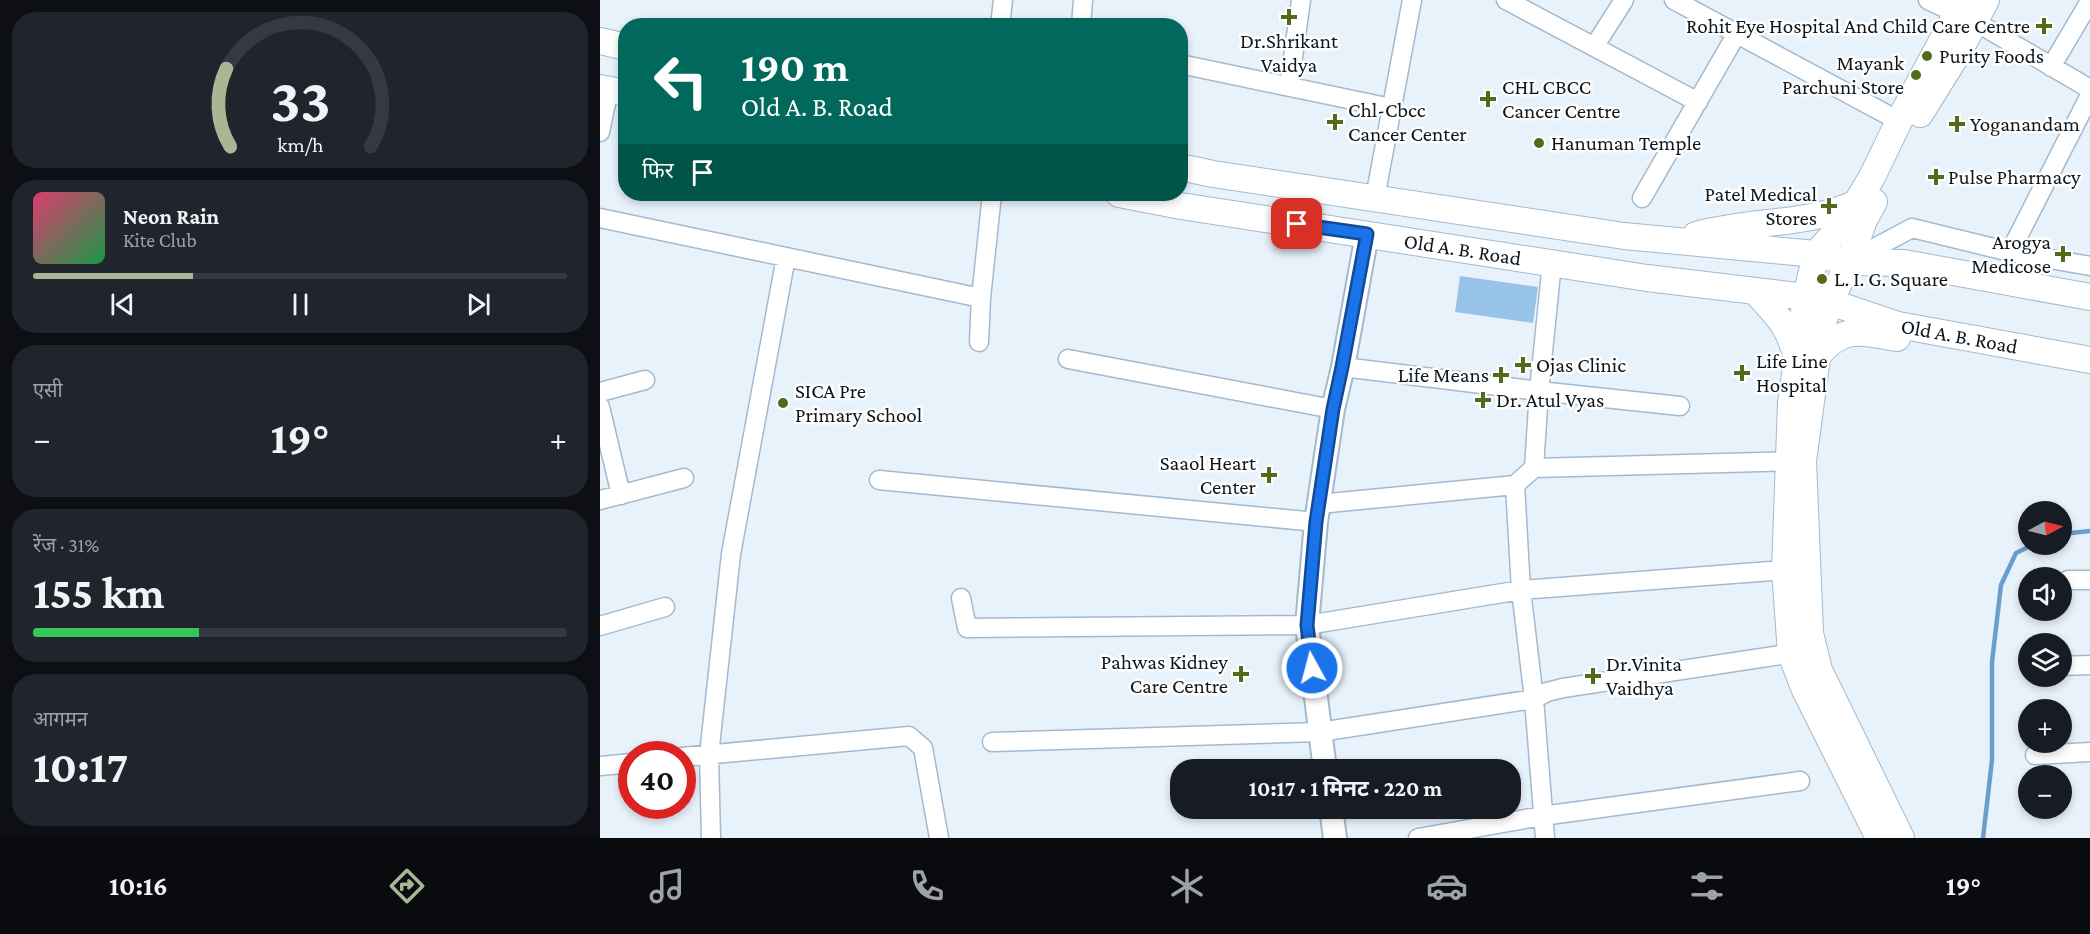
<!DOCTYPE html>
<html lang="hi">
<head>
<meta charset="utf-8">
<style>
  :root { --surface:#171b24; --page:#20242c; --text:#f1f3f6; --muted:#9ea1a6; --line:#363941; --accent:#aab593 }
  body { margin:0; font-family:"Crimson Pro","Noto Sans Devanagari",serif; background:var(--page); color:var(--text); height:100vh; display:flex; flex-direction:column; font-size:22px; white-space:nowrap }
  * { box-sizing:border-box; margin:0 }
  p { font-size:20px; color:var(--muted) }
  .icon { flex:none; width:33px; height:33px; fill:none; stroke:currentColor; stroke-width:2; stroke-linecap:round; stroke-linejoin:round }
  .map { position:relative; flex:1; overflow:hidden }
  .details { display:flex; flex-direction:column; gap:12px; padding:12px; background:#0d0f14; width:600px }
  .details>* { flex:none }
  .hud { position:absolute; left:18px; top:18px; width:570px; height:183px; border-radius:24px; box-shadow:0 3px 9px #0003; background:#00695c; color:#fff; overflow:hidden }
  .needle { width:39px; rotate:83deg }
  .buttons { position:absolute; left:1418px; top:501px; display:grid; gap:12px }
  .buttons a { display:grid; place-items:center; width:54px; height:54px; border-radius:50%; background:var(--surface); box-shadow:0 3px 9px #0003; font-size:30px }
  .speed { position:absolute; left:18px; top:741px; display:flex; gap:12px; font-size:30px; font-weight:700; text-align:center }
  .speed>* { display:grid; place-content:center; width:78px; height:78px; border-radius:50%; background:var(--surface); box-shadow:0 3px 9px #0003; line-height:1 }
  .speed .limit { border:9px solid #d22; background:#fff; color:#111 }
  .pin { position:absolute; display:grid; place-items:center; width:51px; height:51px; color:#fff; margin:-26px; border-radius:12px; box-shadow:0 3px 9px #0006 }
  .me { position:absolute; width:66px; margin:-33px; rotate:353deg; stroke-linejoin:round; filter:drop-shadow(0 0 4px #0008) }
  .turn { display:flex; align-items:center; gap:21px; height:126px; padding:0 24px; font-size:27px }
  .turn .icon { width:78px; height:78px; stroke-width:2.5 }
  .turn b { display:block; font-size:42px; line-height:51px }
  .then { display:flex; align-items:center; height:57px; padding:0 24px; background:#0003; gap:12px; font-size:22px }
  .big { font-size:45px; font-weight:700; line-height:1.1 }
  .details .widget { flex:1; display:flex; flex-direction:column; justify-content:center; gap:9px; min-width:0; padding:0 21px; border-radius:24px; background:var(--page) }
  .details .dial { align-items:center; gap:0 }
  .dial svg { height:156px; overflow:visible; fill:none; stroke:var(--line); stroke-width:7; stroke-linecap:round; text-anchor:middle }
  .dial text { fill:var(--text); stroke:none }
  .song { display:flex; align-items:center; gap:18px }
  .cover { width:72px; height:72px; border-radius:9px; background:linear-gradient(135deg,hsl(340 70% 55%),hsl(140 70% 35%)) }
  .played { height:6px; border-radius:3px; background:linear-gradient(90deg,var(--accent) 30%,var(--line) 30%) }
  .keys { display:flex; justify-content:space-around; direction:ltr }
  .heat { display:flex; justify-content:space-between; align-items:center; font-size:33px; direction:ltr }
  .charge { height:9px; border-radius:4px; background:linear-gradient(90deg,#34c759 31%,var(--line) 0) }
  .trip { position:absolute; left:570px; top:759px; width:351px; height:60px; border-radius:24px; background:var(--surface); box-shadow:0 3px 9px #0003; font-weight:700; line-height:60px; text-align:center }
  .tabs { display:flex; height:96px; justify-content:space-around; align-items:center; background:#090b0e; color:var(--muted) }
  .tabs .icon { width:42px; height:42px }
  .tabs .on { color:var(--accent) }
  .tabs b { font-size:27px; color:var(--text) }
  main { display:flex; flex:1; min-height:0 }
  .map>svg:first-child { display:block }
  .green { fill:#98c3e9 }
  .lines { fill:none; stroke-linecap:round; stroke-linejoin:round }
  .stream { stroke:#699fce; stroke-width:4.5 }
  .minor-casing { stroke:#a2bad0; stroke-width:21 }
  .tertiary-casing { stroke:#a2bad0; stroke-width:26 }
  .secondary-casing { stroke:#a2bad0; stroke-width:28 }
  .minor { stroke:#fff; stroke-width:18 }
  .tertiary { stroke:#fff; stroke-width:22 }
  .secondary { stroke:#fff; stroke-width:26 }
  .route-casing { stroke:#114b97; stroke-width:15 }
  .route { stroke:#1a73e8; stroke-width:10 }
  .poi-dot { fill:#536a1a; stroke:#fefefe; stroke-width:2 }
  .labels { text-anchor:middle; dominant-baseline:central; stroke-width:5; stroke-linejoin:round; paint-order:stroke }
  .poi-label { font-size:21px; fill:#0e171e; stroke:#fefefe; text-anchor:start }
  .street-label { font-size:21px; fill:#0e171e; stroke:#fefefe }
</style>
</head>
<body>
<main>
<section class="details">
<div class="widget dial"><svg viewBox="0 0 100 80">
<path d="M14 69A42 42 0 1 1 86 69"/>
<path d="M14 69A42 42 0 0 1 12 29" stroke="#aab593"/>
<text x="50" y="56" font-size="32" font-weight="700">33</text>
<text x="50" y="72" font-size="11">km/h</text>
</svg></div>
<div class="widget">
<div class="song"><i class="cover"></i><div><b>Neon Rain</b><p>Kite Club</p></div></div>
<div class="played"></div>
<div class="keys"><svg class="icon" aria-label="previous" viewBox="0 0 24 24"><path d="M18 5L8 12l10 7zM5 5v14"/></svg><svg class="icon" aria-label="pause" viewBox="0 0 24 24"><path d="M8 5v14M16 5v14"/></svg><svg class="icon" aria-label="next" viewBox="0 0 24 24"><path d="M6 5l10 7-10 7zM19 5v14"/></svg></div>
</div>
<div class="widget"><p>एसी</p>
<div class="heat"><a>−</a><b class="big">19°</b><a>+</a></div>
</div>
<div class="widget"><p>रेंज · 31%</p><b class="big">155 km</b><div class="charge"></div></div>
<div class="widget"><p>आगमन</p><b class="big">10:17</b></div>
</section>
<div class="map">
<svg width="1490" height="838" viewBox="0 0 1490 838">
  <rect width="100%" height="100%" fill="#e8f2fb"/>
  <path class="green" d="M860 276 938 287 933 323 855 312Z"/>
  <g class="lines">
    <path class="stream" d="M1461 534 1490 531
      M1383 838 1392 760V662L1401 585 1416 553 1434 544"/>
    <defs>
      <path id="minor" d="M906 0 1098 102
        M1074 0 1299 121
        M1328 0 1356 13
        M1374 21 1490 89
        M400 26 403 0
        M481 26 483 0
        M994 47 1024 0
        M580 64 791 108
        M1451 67 1490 1
        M689 86 701 0
        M0 132 9 89
        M775 198 812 0
        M1042 198 1136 35
        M0 218 381 298
        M1410 252 1490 95
        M1252 260 1312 228 1410 252 1490 266
        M379 342 381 298 392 194
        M468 359 733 409
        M743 367 939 391 1080 406
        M0 392 45 380
        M0 407 21 495
        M934 468 1199 461
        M279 480 716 522
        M0 500 84 478
        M719 504 915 485
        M1468 580H1490
        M361 598 367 628 707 625 921 590 1185 570
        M0 626 65 607
        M1461 666 1490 665
        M392 742 720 732 934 699 947 692 963 688 1201 652
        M1435 755 1490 752
        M82 757 309 736 323 748 339 838
        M0 766 32 763
        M111 838 109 755 131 554 186 257
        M818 838 942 816 1200 781
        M945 838 934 699 921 590 915 485 934 468 939 391 952 263"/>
      <path id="tertiary" d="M725 770 707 625 716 522 733 409 743 367 767 234
        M731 808 735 838"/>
      <g id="secondary">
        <path d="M0 41 26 47"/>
        <path d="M0 88 26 93"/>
        <path d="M1320 114 1361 48 1386 0"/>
        <path d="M580 167 613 174 1024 236 1216 254 1246 220 1272 177 1299 121 1364 0"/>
        <path id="s1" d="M519 194 581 206 1047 278 1206 297 1230 302 1249 262 1216 254 1206 297 1191 403 1185 570 1191 654 1205 690 1279 838"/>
        <path d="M1274 202 1264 220 1249 262 1304 263 1490 297"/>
        <path d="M1096 235C1149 220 1206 226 1257 203"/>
        <path d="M1155 291C1176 315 1187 322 1196 355"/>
        <path d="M1217 356C1244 324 1261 332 1297 338"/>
        <path id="s2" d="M1301 838 1219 670 1210 633 1203 461 1221 328 1230 302 1298 325 1490 360"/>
      </g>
    </defs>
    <use href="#minor" class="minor-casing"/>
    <use href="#tertiary" class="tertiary-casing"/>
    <use href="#secondary" class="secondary-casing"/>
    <use href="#minor" class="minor"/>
    <use href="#tertiary" class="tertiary"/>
    <use href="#secondary" class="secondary"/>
  </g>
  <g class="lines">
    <defs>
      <path id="route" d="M697 224 767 234 742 367 733 409 716 522 707 625 712 668"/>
    </defs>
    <use href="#route" class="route-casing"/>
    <use href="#route" class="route"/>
  </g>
  <g class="poi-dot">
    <path d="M686 8h6v6h6v6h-6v6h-6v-6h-6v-6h6z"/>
    <path d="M1441 17h6v6h6v6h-6v6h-6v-6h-6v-6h6z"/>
    <circle cx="1327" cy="56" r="6"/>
    <circle cx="1316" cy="75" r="6"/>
    <path d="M885 90h6v6h6v6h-6v6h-6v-6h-6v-6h6z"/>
    <path d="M732 113h6v6h6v6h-6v6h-6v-6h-6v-6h6z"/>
    <path d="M1354 115h6v6h6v6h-6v6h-6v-6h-6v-6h6z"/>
    <circle cx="939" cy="143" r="6"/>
    <path d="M1333 168h6v6h6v6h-6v6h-6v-6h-6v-6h6z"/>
    <path d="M1226 197h6v6h6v6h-6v6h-6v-6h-6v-6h6z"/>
    <path d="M1460 245h6v6h6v6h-6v6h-6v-6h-6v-6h6z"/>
    <circle cx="1222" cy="279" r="6"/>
    <path d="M920 356h6v6h6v6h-6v6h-6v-6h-6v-6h6z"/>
    <path d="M1139 364h6v6h6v6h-6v6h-6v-6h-6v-6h6z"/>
    <path d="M898 366h6v6h6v6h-6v6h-6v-6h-6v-6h6z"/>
    <path d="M880 391h6v6h6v6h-6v6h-6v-6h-6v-6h6z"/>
    <circle cx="183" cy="403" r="6"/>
    <path d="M666 466h6v6h6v6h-6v6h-6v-6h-6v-6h6z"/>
    <path d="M638 665h6v6h6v6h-6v6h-6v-6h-6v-6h6z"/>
    <path d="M990 667h6v6h6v6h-6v6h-6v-6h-6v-6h6z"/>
  </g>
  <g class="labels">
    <g class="poi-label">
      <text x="1430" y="26" text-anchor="end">Rohit Eye Hospital And Child Care Centre</text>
      <text x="689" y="41" text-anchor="middle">Dr.Shrikant<tspan x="689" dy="24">Vaidya</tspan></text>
      <text x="1339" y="56">Purity Foods</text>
      <text x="1304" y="63" text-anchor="end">Mayank<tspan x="1304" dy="24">Parchuni Store</tspan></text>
      <text x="902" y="87">CHL CBCC<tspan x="902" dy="24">Cancer Centre</tspan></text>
      <text x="748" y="110">Chl-Cbcc<tspan x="748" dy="24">Cancer Center</tspan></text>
      <text x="1370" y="124">Yoganandam</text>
      <text x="951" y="143">Hanuman Temple</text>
      <text x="1348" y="177">Pulse Pharmacy</text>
      <text x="1217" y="194" text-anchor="end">Patel Medical<tspan x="1217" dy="24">Stores</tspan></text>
      <text x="1451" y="242" text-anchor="end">Arogya<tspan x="1451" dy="24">Medicose</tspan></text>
      <text x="1234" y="279">L. I. G. Square</text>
      <text x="1156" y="361">Life Line<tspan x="1156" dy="24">Hospital</tspan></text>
      <text x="936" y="365">Ojas Clinic</text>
      <text x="889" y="375" text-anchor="end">Life Means</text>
      <text x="195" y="391">SICA Pre<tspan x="195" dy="24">Primary School</tspan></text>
      <text x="896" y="400">Dr. Atul Vyas</text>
      <text x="656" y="463" text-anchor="end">Saaol Heart<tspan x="656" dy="24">Center</tspan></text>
      <text x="628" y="662" text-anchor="end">Pahwas Kidney<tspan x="628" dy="24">Care Centre</tspan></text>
      <text x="1006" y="664">Dr.Vinita<tspan x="1006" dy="24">Vaidhya</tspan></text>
    </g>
    <g class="street-label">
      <text stroke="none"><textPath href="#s1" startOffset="348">Old A. B. Road</textPath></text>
      <text stroke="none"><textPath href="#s2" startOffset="693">Old A. B. Road</textPath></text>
    </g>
  </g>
</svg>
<div class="buttons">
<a><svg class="needle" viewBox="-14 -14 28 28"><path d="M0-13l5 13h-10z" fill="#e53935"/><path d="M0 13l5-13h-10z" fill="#9ea1a6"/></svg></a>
<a><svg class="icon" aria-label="sound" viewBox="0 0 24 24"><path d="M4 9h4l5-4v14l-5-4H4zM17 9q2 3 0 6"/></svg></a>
<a><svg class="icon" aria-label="layers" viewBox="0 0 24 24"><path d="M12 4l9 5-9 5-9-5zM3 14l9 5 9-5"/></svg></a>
<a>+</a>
<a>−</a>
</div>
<div class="speed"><div class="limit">40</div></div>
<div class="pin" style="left:697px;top:224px;background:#d93025"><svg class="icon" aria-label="arrive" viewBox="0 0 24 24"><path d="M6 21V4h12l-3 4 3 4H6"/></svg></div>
<svg class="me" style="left:712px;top:668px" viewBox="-20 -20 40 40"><circle r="17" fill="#1a73e8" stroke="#fff" stroke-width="3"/><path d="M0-11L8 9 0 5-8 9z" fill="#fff"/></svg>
<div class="trip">10:17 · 1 मिनट · 220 m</div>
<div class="hud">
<div class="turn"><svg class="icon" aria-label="left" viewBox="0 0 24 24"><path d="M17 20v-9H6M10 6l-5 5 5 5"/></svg><div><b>190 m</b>Old A. B. Road</div></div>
<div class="then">फिर<svg class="icon" aria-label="arrive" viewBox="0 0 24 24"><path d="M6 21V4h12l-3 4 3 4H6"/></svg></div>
</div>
</div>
</main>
<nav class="tabs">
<b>10:16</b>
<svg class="icon on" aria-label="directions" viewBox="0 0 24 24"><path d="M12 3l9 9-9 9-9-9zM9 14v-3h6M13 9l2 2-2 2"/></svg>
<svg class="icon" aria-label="music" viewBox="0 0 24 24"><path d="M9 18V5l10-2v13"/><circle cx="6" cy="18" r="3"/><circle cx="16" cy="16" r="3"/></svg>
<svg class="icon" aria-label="phone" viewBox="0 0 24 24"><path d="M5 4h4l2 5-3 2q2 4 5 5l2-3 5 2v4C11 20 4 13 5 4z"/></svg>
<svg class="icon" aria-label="climate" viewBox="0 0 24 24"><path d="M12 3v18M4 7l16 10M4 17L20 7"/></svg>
<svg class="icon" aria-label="car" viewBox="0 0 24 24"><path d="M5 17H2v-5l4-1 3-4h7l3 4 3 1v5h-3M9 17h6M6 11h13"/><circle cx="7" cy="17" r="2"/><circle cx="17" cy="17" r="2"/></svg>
<svg class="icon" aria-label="filters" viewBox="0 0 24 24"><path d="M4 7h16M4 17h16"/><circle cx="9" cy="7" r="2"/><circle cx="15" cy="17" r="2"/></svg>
<b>19°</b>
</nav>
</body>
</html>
